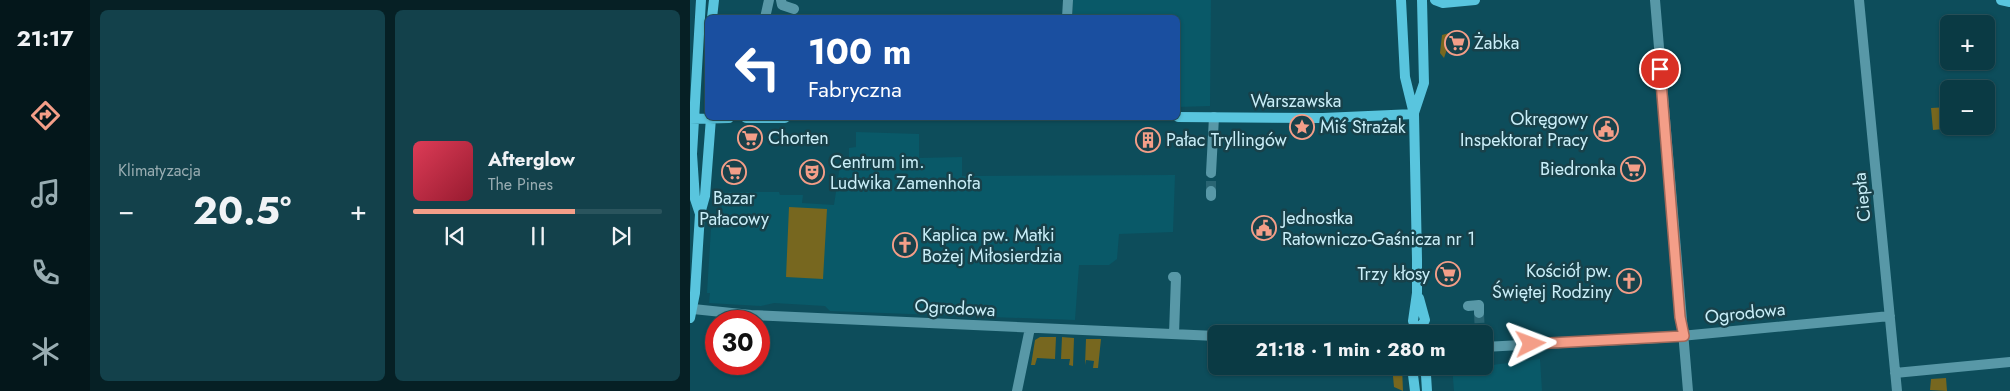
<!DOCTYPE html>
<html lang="pl">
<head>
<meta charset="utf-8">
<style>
  :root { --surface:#0a3a44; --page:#13414b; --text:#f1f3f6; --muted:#99adb2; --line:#2a545d; --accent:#f49e88 }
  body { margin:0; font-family:Jost,sans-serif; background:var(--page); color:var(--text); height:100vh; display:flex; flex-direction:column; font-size:19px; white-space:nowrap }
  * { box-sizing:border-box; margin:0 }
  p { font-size:16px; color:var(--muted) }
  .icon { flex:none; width:28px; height:28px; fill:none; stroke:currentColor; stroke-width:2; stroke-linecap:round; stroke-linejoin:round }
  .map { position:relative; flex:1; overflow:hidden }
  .details { display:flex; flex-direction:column; gap:10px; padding:10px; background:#062025; width:600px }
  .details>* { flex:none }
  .guide { position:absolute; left:15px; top:15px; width:475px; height:105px; border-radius:8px; box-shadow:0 1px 4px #0004,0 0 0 1px var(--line); background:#1a4fa0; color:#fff; overflow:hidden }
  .buttons { position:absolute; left:1250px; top:15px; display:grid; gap:10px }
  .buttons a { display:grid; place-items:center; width:55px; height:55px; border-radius:8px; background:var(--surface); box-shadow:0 1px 4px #0004,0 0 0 1px var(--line); font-size:25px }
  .speed { position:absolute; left:15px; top:310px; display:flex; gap:10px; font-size:25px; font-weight:700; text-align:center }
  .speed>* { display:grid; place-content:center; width:65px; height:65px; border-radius:50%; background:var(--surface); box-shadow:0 1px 4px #0004,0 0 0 1px var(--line); line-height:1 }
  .speed .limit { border:8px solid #d22; background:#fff; color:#111 }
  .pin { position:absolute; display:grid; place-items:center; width:42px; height:42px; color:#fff; margin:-21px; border:2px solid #fff; border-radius:50%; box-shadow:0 1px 5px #0007 }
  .me { position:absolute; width:55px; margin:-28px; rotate:87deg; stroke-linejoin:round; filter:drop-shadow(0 0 4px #0008) }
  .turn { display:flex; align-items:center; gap:18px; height:105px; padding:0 20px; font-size:22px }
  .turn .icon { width:65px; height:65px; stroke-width:2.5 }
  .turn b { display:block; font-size:35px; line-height:42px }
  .big { font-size:38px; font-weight:700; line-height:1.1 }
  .details .widget { flex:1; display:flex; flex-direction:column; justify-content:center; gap:8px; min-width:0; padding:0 18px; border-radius:8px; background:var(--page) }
  .song { display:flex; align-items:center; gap:15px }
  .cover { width:60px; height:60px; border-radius:8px; background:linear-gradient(135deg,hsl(350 70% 55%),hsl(350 70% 35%)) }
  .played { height:5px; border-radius:2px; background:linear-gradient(90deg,var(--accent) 65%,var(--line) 65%) }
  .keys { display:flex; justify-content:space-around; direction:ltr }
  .heat { display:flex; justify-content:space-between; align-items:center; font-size:28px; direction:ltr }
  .details .tiles { flex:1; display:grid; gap:10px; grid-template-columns:repeat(2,1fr) }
  .trip { position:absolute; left:518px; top:325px; width:285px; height:50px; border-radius:8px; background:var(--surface); box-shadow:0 1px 4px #0004,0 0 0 1px var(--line); font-weight:700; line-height:50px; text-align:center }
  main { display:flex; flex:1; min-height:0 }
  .tab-bar { display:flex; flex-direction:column; width:90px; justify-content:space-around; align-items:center; background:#04171b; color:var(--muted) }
  .tab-bar .icon { width:35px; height:35px }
  .tab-bar .active { color:var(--accent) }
  .tab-bar b { font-size:22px; color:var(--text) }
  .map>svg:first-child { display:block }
  .built { fill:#095968 }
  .green { fill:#77671f }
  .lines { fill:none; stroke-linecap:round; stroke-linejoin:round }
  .street-tunnel { stroke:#296573; stroke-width:10; stroke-dasharray:10 5; stroke-linecap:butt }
  .street { stroke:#5898a7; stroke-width:10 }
  .secondary { stroke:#59c5de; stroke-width:10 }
  .route-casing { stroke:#9f6758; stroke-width:12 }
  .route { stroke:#f49e88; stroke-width:9 }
  .labels { text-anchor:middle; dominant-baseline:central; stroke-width:5; stroke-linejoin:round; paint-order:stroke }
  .poi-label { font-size:18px; fill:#c9eef8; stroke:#18414a; text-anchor:start }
  .street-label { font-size:18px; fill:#c9eef8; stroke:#18414a }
</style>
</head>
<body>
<main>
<nav class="tab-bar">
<b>21:17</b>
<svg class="icon active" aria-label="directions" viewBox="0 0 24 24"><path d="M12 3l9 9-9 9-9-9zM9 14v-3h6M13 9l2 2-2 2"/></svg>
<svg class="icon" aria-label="music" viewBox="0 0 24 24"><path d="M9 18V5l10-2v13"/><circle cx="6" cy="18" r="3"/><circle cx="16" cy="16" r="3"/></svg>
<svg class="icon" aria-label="phone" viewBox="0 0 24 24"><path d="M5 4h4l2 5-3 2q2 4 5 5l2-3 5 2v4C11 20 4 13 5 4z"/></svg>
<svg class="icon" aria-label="climate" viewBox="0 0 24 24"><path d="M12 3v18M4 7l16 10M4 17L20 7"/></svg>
</nav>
<section class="details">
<div class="tiles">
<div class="widget"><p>Klimatyzacja</p>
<div class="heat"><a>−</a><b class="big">20.5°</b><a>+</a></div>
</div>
<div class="widget">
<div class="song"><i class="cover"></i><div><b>Afterglow</b><p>The Pines</p></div></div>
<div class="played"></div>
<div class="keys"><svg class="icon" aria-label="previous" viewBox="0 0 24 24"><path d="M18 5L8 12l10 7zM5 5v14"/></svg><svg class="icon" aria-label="pause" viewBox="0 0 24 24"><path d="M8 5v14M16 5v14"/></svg><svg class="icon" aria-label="next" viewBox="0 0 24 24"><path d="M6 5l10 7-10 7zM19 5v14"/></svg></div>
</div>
</div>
</section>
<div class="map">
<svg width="1320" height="391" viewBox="0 0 1320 391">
  <rect width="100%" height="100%" fill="#0d4d5b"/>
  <path class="built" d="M383 0H521L520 106 488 107V18L383 17Z
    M166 132 229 134V158L272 157V176L485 175 483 232 429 234 427 259 419 265H389L385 320 140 311 135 306 84 303 71 306 19 303 20 293H17L21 229 23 228V217L30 214 35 192H89L90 195H113L112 203 144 205 150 165H157L159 161V148L166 147Z
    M850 359 852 391H764L762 366H794Z"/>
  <path class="green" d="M763 32 754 58 750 53 752 35Z
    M1259 107V126H1283L1243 130 1241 108Z
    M99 207 137 209 133 279 96 277Z
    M350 337H366L365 359 347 358 345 365H341L345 340Z
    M372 337 384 338 383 366 379 365 380 359H371Z
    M396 339H411L408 368H403L404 361 396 360 395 365Z
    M702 366 712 367 713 391 704 387Z
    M1256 378 1257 391 1240 390 1241 379Z"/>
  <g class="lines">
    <path class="street-tunnel" d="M521 191V173
      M789 313 790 334"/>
    <path class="street" d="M91 0 92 5 104 9
      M965 0 998 391
      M1169 0 1207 391
      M75 18 79 0
      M377 18 378 0
      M521 173 524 117
      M521 196V191
      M483 277H486L484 334
      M778 306 789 305V313
      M3 309 61 315 526 336
      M794 347 970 338 1200 316
      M1205 373 1320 362
      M327 391 340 328"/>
    <path class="secondary" d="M711 0 715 77 724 114 727 259V293L723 321 728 334
      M745 0 753 3 785 0
      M1311 0 1320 2
      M22 18 24 0
      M724 113 734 83 732 0
      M488 117 633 118 724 114
      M56 118H95
      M0 119 39 118
      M10 214 5 199 2 154 11 0
      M0 318 5 293 10 214 15 196 21 118
      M728 332 735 320 729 298
      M731 366 736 375 737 391
      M725 391 723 375 727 366"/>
  </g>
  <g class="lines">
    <defs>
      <path id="route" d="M841 344 994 336 990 317 970 69"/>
    </defs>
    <use href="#route" class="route-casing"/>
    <use href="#route" class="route"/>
  </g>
  <defs>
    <symbol id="supermarket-ring" viewBox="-11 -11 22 22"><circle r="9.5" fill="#18414a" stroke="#f49e88" stroke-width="1.5"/><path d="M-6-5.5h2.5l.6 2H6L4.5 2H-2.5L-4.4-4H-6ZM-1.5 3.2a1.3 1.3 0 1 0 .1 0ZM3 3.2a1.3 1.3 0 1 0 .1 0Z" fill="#f49e88"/></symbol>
    <symbol id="sight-ring" viewBox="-11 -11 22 22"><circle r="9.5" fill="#18414a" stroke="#f49e88" stroke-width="1.5"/><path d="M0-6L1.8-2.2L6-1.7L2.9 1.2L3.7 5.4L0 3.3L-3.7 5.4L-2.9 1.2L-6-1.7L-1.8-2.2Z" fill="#f49e88"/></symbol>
    <symbol id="civic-ring" viewBox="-11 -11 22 22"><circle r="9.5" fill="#18414a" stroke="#f49e88" stroke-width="1.5"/><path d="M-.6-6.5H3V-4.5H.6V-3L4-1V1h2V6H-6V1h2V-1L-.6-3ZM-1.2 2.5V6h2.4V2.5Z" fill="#f49e88"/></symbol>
    <symbol id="building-ring" viewBox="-11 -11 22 22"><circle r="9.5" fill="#18414a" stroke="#f49e88" stroke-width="1.5"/><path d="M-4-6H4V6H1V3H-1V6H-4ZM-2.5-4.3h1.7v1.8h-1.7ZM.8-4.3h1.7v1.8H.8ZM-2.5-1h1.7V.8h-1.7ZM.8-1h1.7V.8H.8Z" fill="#f49e88"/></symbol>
    <symbol id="theatre-ring" viewBox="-11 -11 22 22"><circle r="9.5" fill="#18414a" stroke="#f49e88" stroke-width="1.5"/><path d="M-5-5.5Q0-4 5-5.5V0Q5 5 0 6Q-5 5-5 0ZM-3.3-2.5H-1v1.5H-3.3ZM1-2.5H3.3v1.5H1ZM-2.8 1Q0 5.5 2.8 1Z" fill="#f49e88"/></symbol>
    <symbol id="church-ring" viewBox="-11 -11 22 22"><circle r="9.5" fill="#18414a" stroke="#f49e88" stroke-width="1.5"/><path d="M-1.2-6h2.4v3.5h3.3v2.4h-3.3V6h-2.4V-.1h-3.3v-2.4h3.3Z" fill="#f49e88"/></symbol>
  </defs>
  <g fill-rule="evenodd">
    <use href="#supermarket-ring" x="753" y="29" width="28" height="28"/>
    <use href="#sight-ring" x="598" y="113" width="28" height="28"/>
    <use href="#civic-ring" x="902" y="115" width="28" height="28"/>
    <use href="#supermarket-ring" x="46" y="124" width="28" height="28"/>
    <use href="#building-ring" x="444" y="126" width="28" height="28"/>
    <use href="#supermarket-ring" x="929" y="155" width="28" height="28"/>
    <use href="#supermarket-ring" x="30" y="158" width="28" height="28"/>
    <use href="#theatre-ring" x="108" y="158" width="28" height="28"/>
    <use href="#civic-ring" x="560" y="214" width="28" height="28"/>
    <use href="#church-ring" x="201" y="231" width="28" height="28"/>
    <use href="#supermarket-ring" x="744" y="260" width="28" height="28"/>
    <use href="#church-ring" x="925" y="267" width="28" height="28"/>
  </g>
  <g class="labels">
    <g class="poi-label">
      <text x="784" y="43">Żabka</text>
      <text x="898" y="119" text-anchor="end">Okręgowy<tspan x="898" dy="21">Inspektorat Pracy</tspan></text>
      <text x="630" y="127">Miś Strażak</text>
      <text x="78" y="138">Chorten</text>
      <text x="476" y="140">Pałac Tryllingów</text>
      <text x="140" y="162">Centrum im.<tspan x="140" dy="21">Ludwika Zamenhofa</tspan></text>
      <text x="926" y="169" text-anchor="end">Biedronka</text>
      <text x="44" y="198" text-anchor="middle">Bazar<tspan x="44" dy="21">Pałacowy</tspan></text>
      <text x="592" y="218">Jednostka<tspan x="592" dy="21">Ratowniczo-Gaśnicza nr 1</tspan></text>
      <text x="232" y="235">Kaplica pw. Matki<tspan x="232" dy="21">Bożej Miłosierdzia</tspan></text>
      <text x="922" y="271" text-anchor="end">Kościół pw.<tspan x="922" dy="21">Świętej Rodziny</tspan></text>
      <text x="740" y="274" text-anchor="end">Trzy kłosy</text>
    </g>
    <g class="street-label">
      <text x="606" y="101">Warszawska</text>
      <text transform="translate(1172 197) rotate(-96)">Ciepła</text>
      <text transform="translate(265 308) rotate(3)">Ogrodowa</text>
      <text transform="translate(1055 313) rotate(-6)">Ogrodowa</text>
    </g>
  </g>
</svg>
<div class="buttons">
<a>+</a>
<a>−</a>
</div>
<div class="speed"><div class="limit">30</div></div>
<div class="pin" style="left:970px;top:69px;background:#d93025"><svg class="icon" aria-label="arrive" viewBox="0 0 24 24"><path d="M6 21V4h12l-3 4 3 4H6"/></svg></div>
<svg class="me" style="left:841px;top:344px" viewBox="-20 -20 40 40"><path d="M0-17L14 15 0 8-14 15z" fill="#f49e88" stroke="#fff" stroke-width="4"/></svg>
<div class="trip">21:18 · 1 min · 280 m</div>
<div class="guide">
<div class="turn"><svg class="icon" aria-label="left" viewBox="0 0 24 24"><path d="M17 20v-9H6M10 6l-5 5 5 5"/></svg><div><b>100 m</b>Fabryczna</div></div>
</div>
</div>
</main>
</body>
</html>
